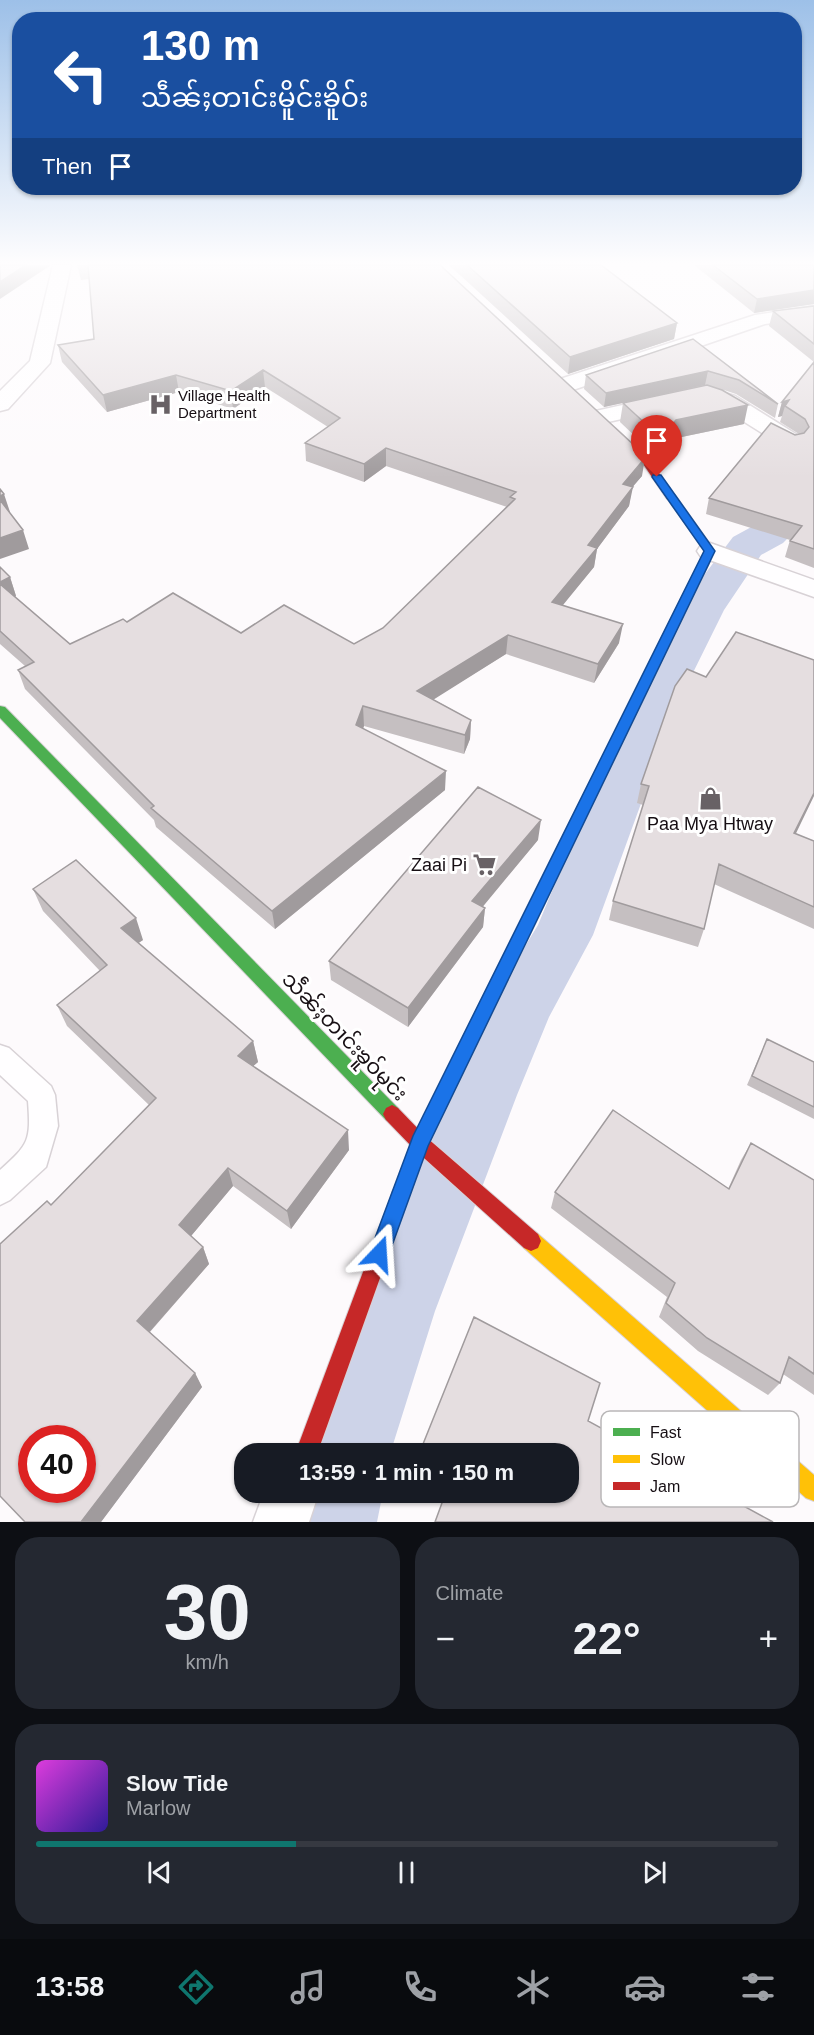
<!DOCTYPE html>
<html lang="en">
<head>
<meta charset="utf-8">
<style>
  :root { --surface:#171b24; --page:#242831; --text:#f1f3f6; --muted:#9ea1a6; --line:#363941; --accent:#0f766e }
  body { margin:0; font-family:Helvetica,"Noto Sans Myanmar",sans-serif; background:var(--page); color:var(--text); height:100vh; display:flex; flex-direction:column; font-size:22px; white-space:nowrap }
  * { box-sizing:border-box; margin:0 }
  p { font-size:20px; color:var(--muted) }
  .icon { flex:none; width:33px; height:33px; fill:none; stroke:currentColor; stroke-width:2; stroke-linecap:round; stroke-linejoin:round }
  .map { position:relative; height:1522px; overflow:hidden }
  .details { display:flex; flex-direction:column; gap:15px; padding:15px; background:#0d0f14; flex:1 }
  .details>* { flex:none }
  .guide { position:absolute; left:12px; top:12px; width:790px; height:183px; border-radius:24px; box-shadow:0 2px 4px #0004; background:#1a4fa0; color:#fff; overflow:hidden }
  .speed { position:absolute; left:18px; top:1425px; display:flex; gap:12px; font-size:30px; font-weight:700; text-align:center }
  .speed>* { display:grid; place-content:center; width:78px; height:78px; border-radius:50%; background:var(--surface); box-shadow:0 2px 4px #0004; line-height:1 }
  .speed .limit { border:9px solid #d22; background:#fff; color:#111 }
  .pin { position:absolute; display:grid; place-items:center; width:51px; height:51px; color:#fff; margin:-62px -26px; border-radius:50% 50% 50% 0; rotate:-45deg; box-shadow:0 0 6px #0007 }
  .pin .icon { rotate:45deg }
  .me { position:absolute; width:66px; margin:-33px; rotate:20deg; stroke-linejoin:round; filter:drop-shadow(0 0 4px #0008) }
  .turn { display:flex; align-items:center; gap:21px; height:126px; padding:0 30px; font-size:27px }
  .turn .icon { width:78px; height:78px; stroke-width:2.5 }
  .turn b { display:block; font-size:42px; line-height:51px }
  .then { display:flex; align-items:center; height:57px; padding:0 30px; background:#0003; gap:12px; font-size:22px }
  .big { font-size:45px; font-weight:800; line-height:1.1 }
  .details .widget { flex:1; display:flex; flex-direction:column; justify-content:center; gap:9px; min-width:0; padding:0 21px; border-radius:24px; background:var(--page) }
  .details .dial { align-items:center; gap:0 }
  .dial b { font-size:78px; line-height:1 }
  .song { display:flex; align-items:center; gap:18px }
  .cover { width:72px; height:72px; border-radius:9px; background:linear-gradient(135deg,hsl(300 70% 55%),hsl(250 70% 35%)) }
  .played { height:6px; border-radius:3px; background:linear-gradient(90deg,var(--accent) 35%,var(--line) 35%) }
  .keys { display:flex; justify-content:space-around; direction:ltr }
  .heat { display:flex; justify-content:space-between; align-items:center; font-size:33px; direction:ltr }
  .details .tiles { flex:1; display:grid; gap:15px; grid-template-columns:1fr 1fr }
  .widget:last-child { grid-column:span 2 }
  .trip { position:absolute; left:234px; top:1443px; width:345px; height:60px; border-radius:24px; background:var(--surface); box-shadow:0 2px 4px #0004; font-weight:800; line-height:60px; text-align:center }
  .dock { display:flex; height:96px; justify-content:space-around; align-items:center; background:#090b0e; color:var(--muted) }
  .dock .icon { width:42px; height:42px }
  .dock .current { color:var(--accent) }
  .dock b { font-size:27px; color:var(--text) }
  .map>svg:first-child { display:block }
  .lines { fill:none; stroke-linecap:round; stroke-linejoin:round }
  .canal { fill:#cdd3e8; fill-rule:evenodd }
  .lane-casing { stroke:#d8d2d6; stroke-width:3 }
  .street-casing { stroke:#d8d2d6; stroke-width:3 }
  .fast-casing { stroke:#d8d2d6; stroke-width:2 }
  .slow-casing { stroke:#d8d2d6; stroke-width:2 }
  .jam-casing { stroke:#d8d2d6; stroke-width:2 }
  .lane { fill:#fffeff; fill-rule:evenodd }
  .street { fill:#fffeff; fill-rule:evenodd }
  .fast { fill:#4caf50; fill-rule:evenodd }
  .slow { fill:#ffc107; fill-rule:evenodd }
  .jam { fill:#c62828; fill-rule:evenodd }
  .wall { fill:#c5bfc1 }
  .shaded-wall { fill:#a09b9d }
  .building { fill:#e5dee0; stroke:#a09b9d; stroke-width:1.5; fill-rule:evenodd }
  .route { fill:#1a73e8; stroke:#114b97; stroke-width:1.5 }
  .labels { text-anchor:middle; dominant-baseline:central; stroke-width:6; stroke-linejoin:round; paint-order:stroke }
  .far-poi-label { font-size:15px; fill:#170f14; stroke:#fff; text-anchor:start }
  .poi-label { font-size:18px; fill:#170f14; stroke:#fff }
  .near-street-label { font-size:21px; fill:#170f14; stroke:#fff }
  .key { fill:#fff; stroke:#b9b7b8; stroke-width:1.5 }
  .key-label { font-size:16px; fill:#170f14 }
</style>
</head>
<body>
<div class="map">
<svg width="814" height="1522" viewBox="0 0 814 1522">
  <rect width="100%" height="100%" fill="#fdfafc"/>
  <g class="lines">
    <path class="canal" d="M814 452V503L800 526 783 543 761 555 724 610 677 705 593 935 549 1017 517 1095 435 1311 390 1454H306L359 1311 451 1095 500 987 538 925 629 705 686 599 733 537 755 525 770 511 777 501 779 485 801 455Z
      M297 1492H383L377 1522H291Z"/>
    <defs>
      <path id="lane" d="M0 1045 9 1048 51 1086 55 1095 58 1126 46 1167 10 1200 0 1205V1170C29 1144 31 1141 28 1101L0 1075Z"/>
      <path id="street" d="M53 265H71L50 363 8 409 0 411V391L30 361Z
        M814 306V318L765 324 573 390 565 391 557 390 554 385 557 380 755 315Z
        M704 387 735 396 799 436 803 441 799 446 791 448 783 446 719 406 703 401 599 424 591 422 588 417 591 412Z
        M710 543 814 580V597L701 557 697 551 701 545Z
        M264 1492H319L309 1522H253Z"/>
      <path id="fast" d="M671 494 675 495 715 551 573 845 571 849H561L559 845 705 551 666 497Z
        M0 706 5 707 398 1108 401 1114 398 1120 392 1123 386 1120 0 718Z"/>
      <path id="slow" d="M566 839 571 841 573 845 428 1146 407 1204 400 1206 393 1204 391 1197 414 1137 559 845 561 841Z
        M531 1231 538 1234 814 1475V1501L806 1498 524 1248 521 1241 524 1234Z"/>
      <path id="jam" d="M609 428H615L647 457 676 497 675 499H667L641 461 609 432Z
        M392 1105 398 1108 426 1137 538 1234 541 1241 538 1248 531 1251 524 1248 414 1149 386 1120 383 1114 386 1108Z
        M400 1188 407 1190 409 1197 317 1454H295L391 1197 393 1190Z"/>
    </defs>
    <use href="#lane" class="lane-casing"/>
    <use href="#street" class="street-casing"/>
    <use href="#fast" class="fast-casing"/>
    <use href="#slow" class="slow-casing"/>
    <use href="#jam" class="jam-casing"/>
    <use href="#lane" class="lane"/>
    <use href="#street" class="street"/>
    <use href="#fast" class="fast"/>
    <use href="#slow" class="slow"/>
    <use href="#jam" class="jam"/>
  </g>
  <path class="wall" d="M77 265H440L642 476 632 487 629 506 597 549 594 567 562 605 619 643 594 683 506 654 433 699 471 720 470 739 464 754 364 726 363 728 445 790 275 929 156 827 154 820 25 689 18 670 25 666 0 644V567L10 577 16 596 15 597 70 644 127 622 354 644 383 628 507 507 386 466 364 482 306 461 305 443 328 427 265 387 233 409 179 392 107 412 62 362 58 345 94 339 89 279 81 280Z
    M449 265H601L677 323 674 339 568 374Z
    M694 265H814V304L754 313Z
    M814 306V362L769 326 773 311Z
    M693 339 778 404 775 418 736 394 724 390 744 424 672 439 657 457 620 422 623 403 706 385 604 407 584 389 586 375Z
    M814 362V568L785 557 790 540 706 514 709 498 795 435 799 434 780 422 782 416 778 417 782 402Z
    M706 677 796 834 814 841V929L714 884 704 929 698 947 609 920 613 901 643 805 637 803 641 784Z
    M538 840 482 906 485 908 483 927 408 1027 331 980 329 961Z
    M33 889 143 940 138 943 253 1041 258 1062 253 1066 349 1150 291 1229 233 1186 191 1236 203 1247 209 1264 150 1332 195 1373 202 1387 101 1522H25L51 1205 149 1105 67 1026 57 1005 100 971 43 911Z
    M767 1039 814 1062V1119L747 1085Z
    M751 1143 814 1180V1395L783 1374 780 1383 768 1395 698 1351 659 1317 667 1297 551 1208 555 1192 728 1189 741 1160Z
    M474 1317 600 1383 588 1421 773 1522H435L445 1497 437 1492H568V1454H419Z"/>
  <path class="shaded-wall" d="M26 265H51L0 299V282Z
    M814 290V304L754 313 757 299Z
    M677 323 674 339 568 374 570 357Z
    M263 370 265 387 233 409 231 391Z
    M708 371 705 385 604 407 606 393Z
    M176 375 179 392 107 412 103 395Z
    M789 400 785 406 782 416 778 417 782 402Z
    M748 405 744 424 672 439 657 457 661 438 676 420Z
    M386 448V466L364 482V464Z
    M645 458 642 476 619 503 623 484Z
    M633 487 629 506 597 549 594 567 550 621 552 602 588 545Z
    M4 494 10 512 3 515 0 506V496Z
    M23 530 29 549 0 559V538Z
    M10 577 16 596 5 601 0 588V582Z
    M623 624 619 643 594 683 598 664Z
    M508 635 506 654 417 710V691Z
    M363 706 364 726 357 744 356 725Z
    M471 720 470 739 464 754 465 735Z
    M446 771 445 790 275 929 272 911Z
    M814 793V796L787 852 794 833Z
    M541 820 538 840 471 921 472 901Z
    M485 908 483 927 408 1027V1008Z
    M136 918 143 940 128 950 121 928Z
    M253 1041 258 1062 242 1076 238 1056Z
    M348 1130 349 1150 291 1229 287 1211Z
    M228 1168 233 1186 186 1242 179 1225Z
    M203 1247 209 1264 146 1336 137 1321Z
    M195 1373 202 1387 101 1522H81Z"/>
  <path class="building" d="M0 265H26L0 282Z
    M88 265H440L637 448 645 458 623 484 633 487 588 545 597 548 552 602 623 624 598 664 508 635 417 691 471 720 465 735 363 706 356 725 446 771 272 911 151 808 154 806 18 670 34 662 0 631V584L70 644 123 619 127 622 173 593 241 633 284 605 354 644 383 628 515 499 510 497 516 492 386 448 364 464 305 443 340 418 263 370 231 391 176 375 103 395 58 345 94 339Z
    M467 265H601L677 323 570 357Z
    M713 265H814V290L757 299Z
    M814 306V344L773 311Z
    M693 339 778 404 739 380 708 371 606 393 586 375Z
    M814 362V549L790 541 802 526 709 498 771 423 795 435 804 433 809 427 805 419 785 406 789 400 782 402Z
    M707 385 722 390 748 405 676 420 661 438 623 403Z
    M0 489 4 494 0 496Z
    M0 500 23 530 0 538Z
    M0 567 10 577 0 582Z
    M736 632 814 660V793L794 833 814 841V907L719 864 704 929 613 901 649 786 641 784 675 686 687 669 706 677Z
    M478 787 541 820 472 901 485 908 408 1008 329 961Z
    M76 860 136 918 121 928 253 1041 238 1056 348 1130 287 1211 228 1168 179 1225 203 1247 137 1321 195 1373 81 1522H25L0 1496V1244L47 1201 51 1205 156 1098 57 1005 107 965 33 889ZM32 1438H82V1490H32Z
    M767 1039 814 1062V1107L752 1076Z
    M613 1110 729 1189 751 1143 814 1180V1374L789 1357 780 1383 707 1338 666 1303 675 1283 555 1192Z
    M474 1317 600 1383 588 1421 773 1522H435L446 1492H568V1454H419Z"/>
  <linearGradient id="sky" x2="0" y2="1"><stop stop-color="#9dc0e8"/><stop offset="0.55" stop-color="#fefdfe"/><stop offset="1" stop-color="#fefdfe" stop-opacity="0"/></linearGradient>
  <rect width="814" height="478" fill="url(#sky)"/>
  <path class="route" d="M653 475H661L715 551 428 1146 389 1254 386 1261 379 1264 372 1261 369 1254 413 1136 704 551 652 477Z"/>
  <defs>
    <symbol id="hospital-bare" viewBox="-9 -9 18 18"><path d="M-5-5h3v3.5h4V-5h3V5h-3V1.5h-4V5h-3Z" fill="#686165" stroke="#fff" stroke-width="2.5" paint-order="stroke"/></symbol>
    <symbol id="shop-bare" viewBox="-9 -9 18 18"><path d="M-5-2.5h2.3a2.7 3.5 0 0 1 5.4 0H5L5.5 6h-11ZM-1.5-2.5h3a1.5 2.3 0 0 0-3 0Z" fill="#686165" stroke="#fff" stroke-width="2.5" paint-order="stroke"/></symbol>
    <symbol id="supermarket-bare" viewBox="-9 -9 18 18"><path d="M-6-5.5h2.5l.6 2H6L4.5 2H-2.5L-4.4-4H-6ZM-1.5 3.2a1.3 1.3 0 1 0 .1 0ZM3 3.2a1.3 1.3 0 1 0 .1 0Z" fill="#686165" stroke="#fff" stroke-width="2.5" paint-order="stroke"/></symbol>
  </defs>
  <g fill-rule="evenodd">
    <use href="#hospital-bare" x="144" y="388" width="33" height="33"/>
    <use href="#shop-bare" x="694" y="782" width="33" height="33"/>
    <use href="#supermarket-bare" x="468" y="848" width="33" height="33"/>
  </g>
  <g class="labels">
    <g class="far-poi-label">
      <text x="178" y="395">Village Health<tspan x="178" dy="17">Department</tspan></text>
    </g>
    <g class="poi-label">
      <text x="710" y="824">Paa Mya Htway</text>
      <text x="467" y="865" text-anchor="end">Zaai Pi</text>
    </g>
    <g class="near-street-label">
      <text transform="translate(345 1036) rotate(46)">သဵၼ်ႈတၢင်းၶူဝ်မုင်း</text>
    </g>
  </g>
  <rect x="601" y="1411" width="198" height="96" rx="9" class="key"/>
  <rect x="613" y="1428" width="27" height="8" fill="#4caf50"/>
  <rect x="613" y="1455" width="27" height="8" fill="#ffc107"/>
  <rect x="613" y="1482" width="27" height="8" fill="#c62828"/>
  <g class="key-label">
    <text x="650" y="1438">Fast</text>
    <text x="650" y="1465">Slow</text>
    <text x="650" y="1492">Jam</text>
  </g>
</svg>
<div class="speed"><div class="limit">40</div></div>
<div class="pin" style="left:657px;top:477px;background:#d93025"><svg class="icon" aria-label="arrive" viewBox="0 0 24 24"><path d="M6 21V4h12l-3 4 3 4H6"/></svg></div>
<svg class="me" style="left:379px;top:1254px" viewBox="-20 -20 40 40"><path d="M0-17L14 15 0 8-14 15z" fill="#1a73e8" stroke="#fff" stroke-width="4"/></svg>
<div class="trip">13:59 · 1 min · 150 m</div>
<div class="guide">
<div class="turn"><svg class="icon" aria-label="left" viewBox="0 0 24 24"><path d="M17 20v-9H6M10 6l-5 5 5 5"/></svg><div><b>130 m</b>သဵၼ်ႈတၢင်းမိူင်းၶိူဝ်း</div></div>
<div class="then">Then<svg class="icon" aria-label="arrive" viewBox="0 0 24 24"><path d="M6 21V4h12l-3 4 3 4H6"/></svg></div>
</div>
</div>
<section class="details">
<div class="tiles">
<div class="widget dial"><b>30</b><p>km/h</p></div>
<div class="widget"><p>Climate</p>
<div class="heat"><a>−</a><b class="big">22°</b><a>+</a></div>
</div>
<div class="widget">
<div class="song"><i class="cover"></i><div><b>Slow Tide</b><p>Marlow</p></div></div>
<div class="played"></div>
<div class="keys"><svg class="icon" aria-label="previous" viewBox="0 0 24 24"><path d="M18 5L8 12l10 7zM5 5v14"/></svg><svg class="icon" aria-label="pause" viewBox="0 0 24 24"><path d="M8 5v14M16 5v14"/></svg><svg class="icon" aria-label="next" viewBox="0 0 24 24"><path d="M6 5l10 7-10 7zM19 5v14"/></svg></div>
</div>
</div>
</section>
<nav class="dock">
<b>13:58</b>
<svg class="icon current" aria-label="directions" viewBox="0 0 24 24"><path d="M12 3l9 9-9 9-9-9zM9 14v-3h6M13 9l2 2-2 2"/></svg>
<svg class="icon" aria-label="music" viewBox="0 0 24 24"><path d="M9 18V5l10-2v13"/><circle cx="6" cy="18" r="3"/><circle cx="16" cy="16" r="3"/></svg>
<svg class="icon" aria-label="phone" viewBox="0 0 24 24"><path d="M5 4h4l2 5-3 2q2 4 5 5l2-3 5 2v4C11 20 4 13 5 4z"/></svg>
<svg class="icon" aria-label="climate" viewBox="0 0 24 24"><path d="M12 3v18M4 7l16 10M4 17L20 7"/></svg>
<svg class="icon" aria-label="car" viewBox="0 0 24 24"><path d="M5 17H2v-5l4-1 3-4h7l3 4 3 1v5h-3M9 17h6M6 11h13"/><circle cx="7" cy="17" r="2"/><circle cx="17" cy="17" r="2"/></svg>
<svg class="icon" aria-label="filters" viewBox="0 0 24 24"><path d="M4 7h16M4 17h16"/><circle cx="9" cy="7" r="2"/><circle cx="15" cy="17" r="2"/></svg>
</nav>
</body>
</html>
